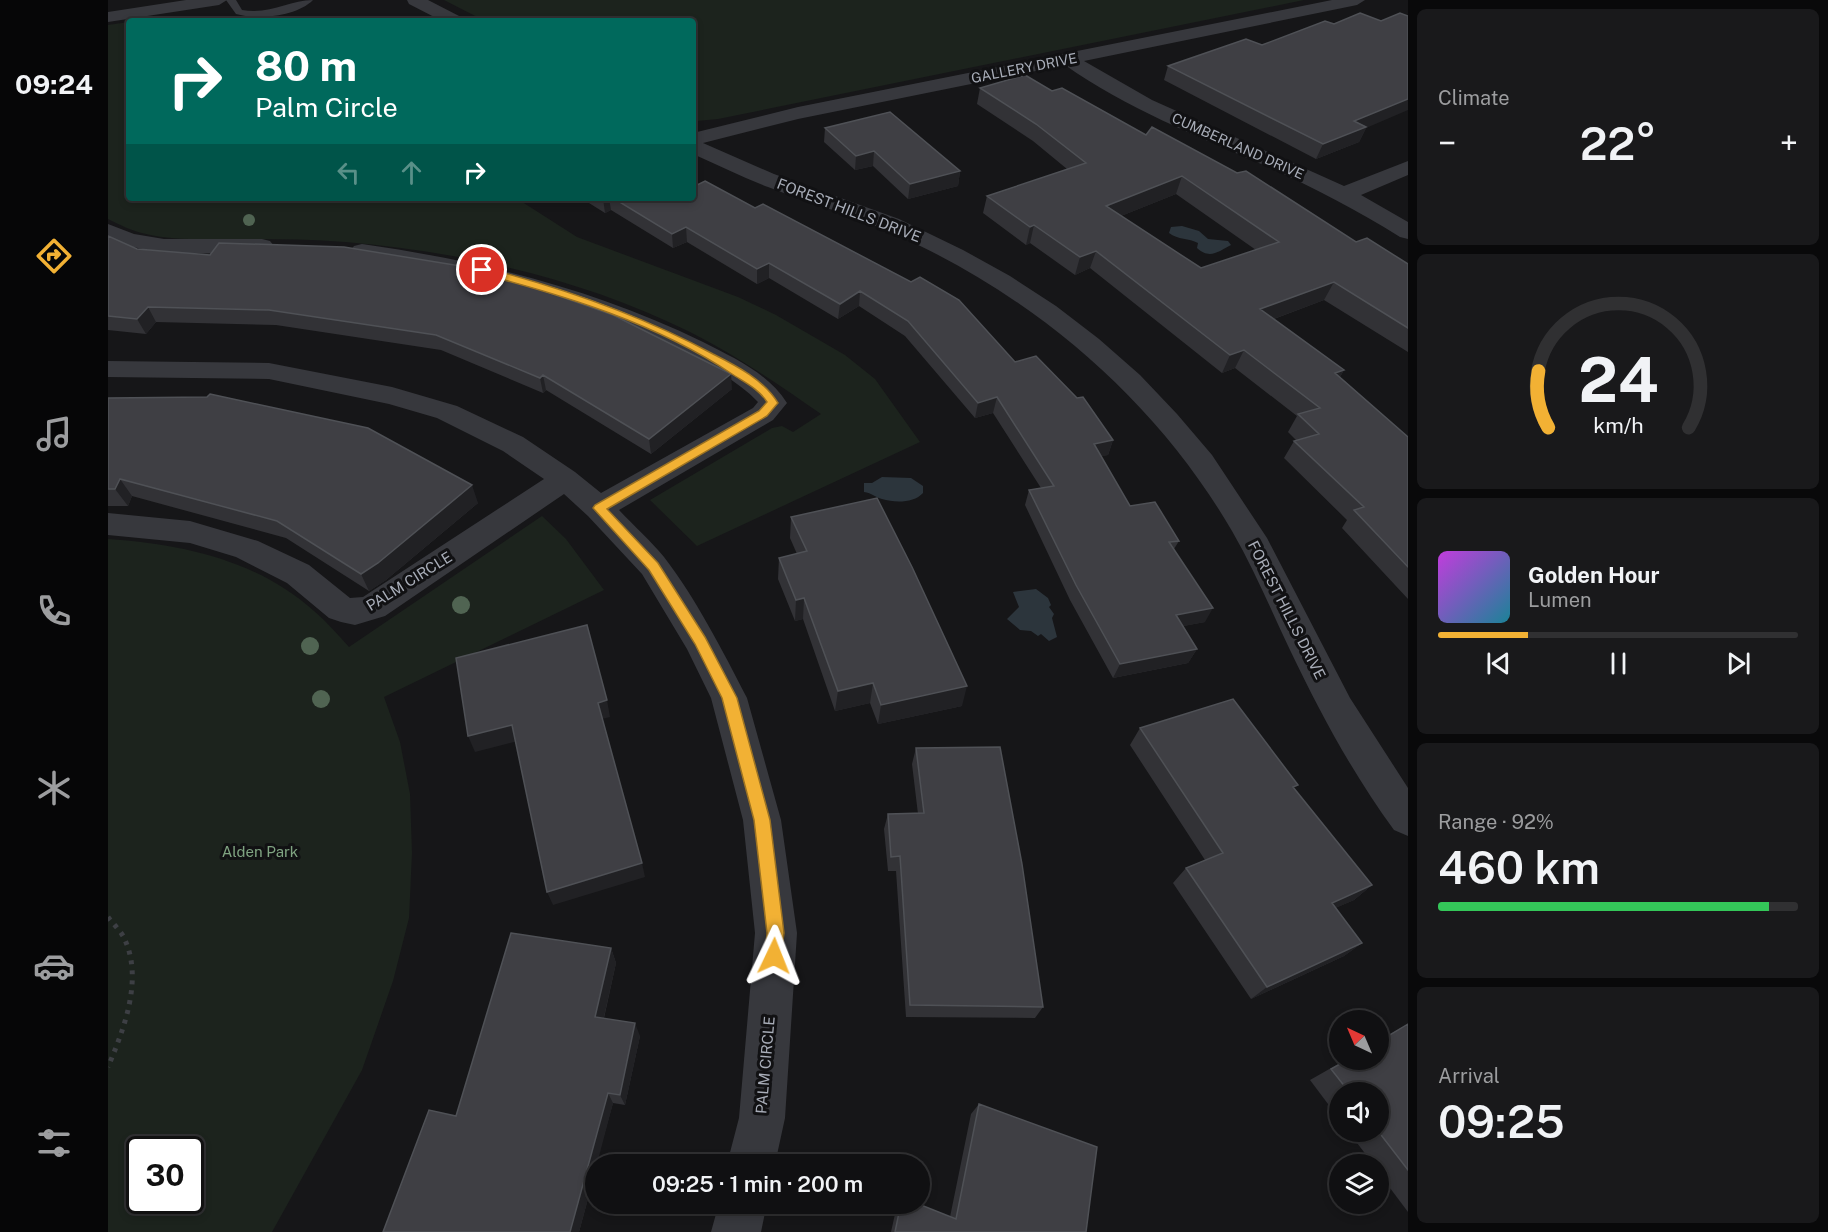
<!DOCTYPE html>
<html lang="en">
<head>
<meta charset="utf-8">
<style>
  :root { --surface:#101012; --page:#19191b; --text:#f1f3f6; --muted:#9c9d9f; --line:#303032; --accent:#f2b134 }
  body { margin:0; font-family:"Public Sans",sans-serif; background:var(--page); color:var(--text); height:100vh; display:flex; flex-direction:column; font-size:22px; white-space:nowrap }
  * { box-sizing:border-box; margin:0 }
  p { font-size:20px; color:var(--muted) }
  .icon { flex:none; width:33px; height:33px; fill:none; stroke:currentColor; stroke-width:2; stroke-linecap:round; stroke-linejoin:round }
  .map { position:relative; flex:1; overflow:hidden }
  .drawer { display:flex; flex-direction:column; gap:9px; padding:9px; background:#09090a; width:420px }
  .drawer>* { flex:none }
  .top-card { position:absolute; left:18px; top:18px; width:570px; height:183px; border-radius:6px; box-shadow:0 3px 9px #0003,0 0 0 2px var(--line); background:#00695c; color:#fff; overflow:hidden }
  .needle { width:39px; rotate:316deg }
  .buttons { position:absolute; left:1221px; top:1010px; display:grid; gap:12px }
  .buttons a { display:grid; place-items:center; width:60px; height:60px; border-radius:50%; background:var(--surface); box-shadow:0 3px 9px #0003,0 0 0 2px var(--line); font-size:30px }
  .speed { position:absolute; left:18px; top:1136px; display:flex; gap:12px; font-size:30px; font-weight:700; text-align:center }
  .speed>* { display:grid; place-content:center; width:78px; height:78px; border-radius:50%; background:var(--surface); box-shadow:0 3px 9px #0003,0 0 0 2px var(--line); line-height:1 }
  .speed .limit { border:3px solid #111; border-radius:9px; background:#fff; color:#111 }
  .pin { position:absolute; display:grid; place-items:center; width:51px; height:51px; color:#fff; margin:-26px; border:3px solid #fff; border-radius:50%; box-shadow:0 2px 6px #0007 }
  .me { position:absolute; width:66px; margin:-33px; rotate:2deg; stroke-linejoin:round; filter:drop-shadow(0 0 4px #0008) }
  .turn { display:flex; align-items:center; gap:21px; height:126px; padding:0 30px; font-size:27px }
  .turn .icon { width:78px; height:78px; stroke-width:2.5 }
  .turn b { display:block; font-size:42px; line-height:51px }
  .lanes { display:flex; align-items:center; height:57px; padding:0 30px; background:#0003; justify-content:center; gap:30px; direction:ltr }
  .lanes .off { opacity:.35 }
  .big { font-size:45px; font-weight:600; line-height:1.1 }
  .drawer .widget { flex:1; display:flex; flex-direction:column; justify-content:center; gap:9px; min-width:0; padding:0 21px; border-radius:9px; background:var(--page) }
  .drawer .dial { align-items:center; gap:0 }
  .dial svg { height:156px; overflow:visible; fill:none; stroke:var(--line); stroke-width:7; stroke-linecap:round; text-anchor:middle }
  .dial text { fill:var(--text); stroke:none }
  .song { display:flex; align-items:center; gap:18px }
  .cover { width:72px; height:72px; border-radius:9px; background:linear-gradient(135deg,hsl(290 70% 55%),hsl(190 70% 35%)) }
  .played { height:6px; border-radius:3px; background:linear-gradient(90deg,var(--accent) 25%,var(--line) 25%) }
  .keys { display:flex; justify-content:space-around; direction:ltr }
  .heat { display:flex; justify-content:space-between; align-items:center; font-size:33px; direction:ltr }
  .charge { height:9px; border-radius:4px; background:linear-gradient(90deg,#34c759 92%,var(--line) 0) }
  .trip { position:absolute; left:477px; top:1154px; width:345px; height:60px; border-radius:30px; background:var(--surface); box-shadow:0 3px 9px #0003,0 0 0 2px var(--line); font-weight:600; line-height:60px; text-align:center }
  main { display:flex; flex:1; min-height:0 }
  .menu { display:flex; flex-direction:column; width:108px; justify-content:space-around; align-items:center; background:#060607; color:var(--muted) }
  .menu .icon { width:42px; height:42px }
  .menu .active { color:var(--accent) }
  .menu b { font-size:27px; color:var(--text) }
  .map>svg:first-child { display:block }
  .green { fill:#1c231d; fill-rule:evenodd }
  .water { fill:#2c353c }
  .lines { fill:none; stroke-linecap:round; stroke-linejoin:round }
  .path { stroke:#3d3f44; stroke-width:5; stroke-dasharray:4 6; stroke-linecap:butt }
  .lane { fill:#37383d; fill-rule:evenodd }
  .street { fill:#37383d; fill-rule:evenodd }
  .tree { fill:#506452 }
  .wall { fill:#323236; fill-rule:evenodd }
  .shaded-wall { fill:#212124 }
  .building { fill:#3f3f44; stroke:#4f5156; stroke-width:1.5; fill-rule:evenodd }
  .route { fill:#f2b134; stroke:#9d7322; stroke-width:1.5 }
  .labels { text-anchor:middle; dominant-baseline:central; stroke-width:6; stroke-linejoin:round; paint-order:stroke }
  .far-street-label { font-size:14px; fill:#a8adb8; stroke:#111113 }
  .street-label { font-size:15px; fill:#a8adb8; stroke:#111113 }
  .park-label { font-size:15px; fill:#7fa381; stroke:#111113 }
</style>
</head>
<body>
<main>
<nav class="menu">
<b>09:24</b>
<svg class="icon active" aria-label="directions" viewBox="0 0 24 24"><path d="M12 3l9 9-9 9-9-9zM9 14v-3h6M13 9l2 2-2 2"/></svg>
<svg class="icon" aria-label="music" viewBox="0 0 24 24"><path d="M9 18V5l10-2v13"/><circle cx="6" cy="18" r="3"/><circle cx="16" cy="16" r="3"/></svg>
<svg class="icon" aria-label="phone" viewBox="0 0 24 24"><path d="M5 4h4l2 5-3 2q2 4 5 5l2-3 5 2v4C11 20 4 13 5 4z"/></svg>
<svg class="icon" aria-label="climate" viewBox="0 0 24 24"><path d="M12 3v18M4 7l16 10M4 17L20 7"/></svg>
<svg class="icon" aria-label="car" viewBox="0 0 24 24"><path d="M5 17H2v-5l4-1 3-4h7l3 4 3 1v5h-3M9 17h6M6 11h13"/><circle cx="7" cy="17" r="2"/><circle cx="17" cy="17" r="2"/></svg>
<svg class="icon" aria-label="filters" viewBox="0 0 24 24"><path d="M4 7h16M4 17h16"/><circle cx="9" cy="7" r="2"/><circle cx="15" cy="17" r="2"/></svg>
</nav>
<div class="map">
<svg width="1300" height="1232" viewBox="0 0 1300 1232">
  <rect width="100%" height="100%" fill="#161618"/>
  <path class="green" d="M336 0H1196L610 119 588 121H585V21H377Z
    M21 22V198H408L469 237 630 297 668 315 737 355 767 379 812 442 589 546 542 500 664 428 674 426 685 432 713 414C671 385 628 355 582 332 475 279 356 252 237 242 201 239 165 239 128 239 98 239 67 241 38 234 24 231 12 225 0 219V25Z
    M434 516 458 539 496 590 276 697 292 742 302 794 304 853 301 918 285 981 254 1070 164 1232H0V539C74 544 149 560 206 611 219 622 230 635 241 647ZM32 1149H82V1200H32Z"/>
  <path class="water" d="M1074 226 1091 231 1100 239 1120 241 1123 245C1111 251 1102 260 1089 248L1090 243C1081 238 1070 240 1061 233L1063 227Z
    M774 477 803 478 815 486V493C806 503 787 503 774 499 767 497 764 493 756 492V483H764Z
    M928 589 940 598 943 605 941 607 946 614 944 618 949 637 941 641 933 634 930 636 923 631 912 630 899 619 911 607 905 592Z"/>
  <g class="lines">
    <path class="path" d="M0 917C5 924 14 932 17 940 35 980 16 1029 0 1067"/>
    <path class="lane" d="M118 0H128L134 10C162 15 181 0 205 0 188 17 150 20 128 14Z"/>
    <path class="street" d="M78 0H119L111 5 0 22V12Z
      M299 0H320L353 17 356 21H334L301 4Z
      M1224 0H1257L1249 5 976 61 1044 100 1236 186 1300 161V175L1253 195 1300 222V239L1292 237C1249 210 1204 187 1158 166 1089 136 1018 108 957 65L690 119 595 143 666 174 791 219 855 250 902 276 948 306 991 339 1032 375 1069 414 1104 455 1159 538 1242 698 1300 788V836L1286 830C1245 774 1212 713 1182 650 1163 610 1146 569 1124 531 1047 399 927 297 789 235 747 216 702 203 660 187 634 177 610 165 585 154V133L690 107Z
      M0 224 26 234 56 239H154L162 241 166 246 162 251 154 253C102 252 49 259 0 239Z
      M254 244C373 261 487 289 595 342 626 358 660 373 679 403L665 420 511 510C526 526 543 541 556 557 587 597 616 653 639 698L673 820 689 933 677 1118 667 1164H619L631 1118 647 933 635 820 603 698 579 649 534 574 480 516 456 494 277 616 247 625 233 622 221 618 179 583 128 557 82 543 0 535V513L82 521 150 541 201 565 242 598 255 597 436 479 395 451 329 418 281 404 161 379 0 377V361L161 363 284 387 349 406 415 437 467 472 493 493 645 408 650 402C629 380 601 366 574 352 501 315 425 289 345 273 312 266 278 264 246 256L242 251 246 246Z
      M611 1203H659L653 1232H603Z"/>
  </g>
  <g class="tree">
    <circle cx="141" cy="220" r="6"/>
    <circle cx="353" cy="605" r="9"/>
    <circle cx="202" cy="646" r="9"/>
    <circle cx="213" cy="699" r="9"/>
  </g>
  <path class="wall" d="M1060 66 1258 128 1251 142 1208 159 1056 80Z
    M872 88 944 91 1038 135 1248 242 1300 264V352L1216 300 1166 319 1236 370 1232 377 1300 437V599L1234 528 1239 520 1176 458 1186 441 1188 440 1180 432 1189 416 1127 368 1114 373 982 268 967 275 922 243 918 245 875 213 879 196 959 169 925 141 869 104ZM1068 194 1148 250 1093 268 1013 216Z
    M717 128 852 171 850 186 800 199 765 166 747 170 716 142Z
    M473 198H585L907 362 1005 440 1000 455 993 456 1022 506 1071 541 1066 549 1097 622 1075 626 1089 649 1080 663 1005 678 962 600 917 505 921 490 933 488 885 413 867 418 797 336 751 306 730 319 661 278 649 284 579 242 565 248 503 210 497 213Z
    M0 236 29 249 624 389 543 454 438 390 435 393 333 350 168 325 48 322 38 334 0 330Z
    M0 398 370 503 278 580 261 591 178 538 24 496 20 506H0Z
    M683 517 854 706 770 724 762 703 727 711 695 619 687 621 670 579 671 558 689 554 682 538Z
    M1032 728 1186 789 1264 885 1246 900 1227 908 1254 943 1236 956 1143 999 1065 883 1078 868 1097 860 1022 745Z
    M808 748 935 1007 927 1018 798 1017 788 871H780L776 829 780 814H810L804 764Z
    M503 948 508 963 496 1018 532 1036 517 1105 505 1103 488 1164V1169L471 1232 348 1116Z
    M1300 1024V1212L1270 1172V1164H1265L1240 1131H1270V1092H1232V1120L1202 1080 1239 1059H1270V1041Z
    M871 1104 978 1232H783L789 1205 790 1203H808L842 1217 863 1114Z"/>
  <path class="shaded-wall" d="M1300 99V110L1258 128 1251 142 1208 159 1215 144 1246 121Z
    M766 151 765 166 747 170 748 156Z
    M852 171 850 186 800 199 802 184Z
    M1074 176 1068 194 993 224 998 206Z
    M495 198H501L503 210 497 213Z
    M926 225 922 243 918 245 922 227Z
    M578 227 579 242 565 248 564 234Z
    M988 251 982 268 967 275 972 257Z
    M661 263V278L649 284V269Z
    M1226 282 1216 300 1144 327 1152 309Z
    M752 291 751 306 730 319 732 304Z
    M40 307 48 322 38 334 29 319Z
    M1136 350 1127 368 1114 373 1122 355Z
    M1236 370 1226 388 1227 373Z
    M623 374 624 389 543 454 541 439Z
    M435 375 438 390 435 393 432 378Z
    M889 397 885 413 867 418 870 403Z
    M1005 440 1000 455 981 459 986 444Z
    M12 479 24 496 20 506 7 489Z
    M364 485 370 503 278 580 261 591 253 574Z
    M696 598 695 619 687 621 688 600Z
    M1105 608 1097 622 1060 629 1068 615Z
    M1089 649 1080 663 1005 678 1012 664Z
    M765 683 762 703 727 711 730 691Z
    M859 686 854 706 770 724 773 705Z
    M499 700 502 717 494 719 490 703Z
    M404 725 410 741 367 752 360 736Z
    M534 863 537 877 445 905 439 892Z
    M1264 885 1246 900 1207 917 1224 903Z
    M1254 943 1236 956 1143 999 1159 987Z
    M503 948 508 963 493 1030 487 1017Z
    M527 1023 532 1036 517 1105 512 1095Z
    M500 1093 505 1103 489 1164H488V1169L471 1232H462Z"/>
  <path class="building" d="M1252 13 1273 21 1292 13 1300 16V99L1246 121 1258 127 1215 144 1060 66 1138 39 1154 45 1217 21 1226 24Z
    M917 75 944 91 954 88 1038 135 1044 127 1129 173 1138 171 1248 242 1259 238 1300 264V328L1226 282 1152 309 1236 370 1227 373 1300 437V567L1246 510 1256 507 1186 441 1211 434 1190 414 1212 408 1136 350 1122 355 988 251 972 257 926 225 922 227 879 196 978 163 928 124 872 88ZM1074 176 1171 242 1093 268 998 206Z
    M782 112 852 171 802 184 766 151 748 156 717 128Z
    M597 181 647 208 655 204 803 282 812 277 851 300 907 362 928 356 969 398 975 397 1005 440 986 444 1022 506 1047 502 1071 541 1061 542 1105 608 1068 615 1089 649 1012 664 968 585 921 490 946 486 889 397 870 403 800 321 752 291 732 304 661 263 649 269 578 227 564 234 505 198H585V187Z
    M0 236 29 249 102 255 111 243 236 247 377 270 505 315 623 374 541 439 435 375 432 378 328 335 161 310 40 307 29 319 0 316Z
    M102 394 260 428 364 485 270 563 253 574 169 521 12 479 7 489H0V398L99 397Z
    M769 498 804 567 859 686 773 705 765 683 730 691 696 598 688 600 671 558 699 551 683 517Z
    M479 625 499 700 490 703 534 863 439 892 404 725 360 736 348 658Z
    M1125 699 1190 785 1185 787 1264 885 1224 903 1254 943 1159 987 1078 868 1115 853 1032 728Z
    M892 747 914 864 935 1007 802 1005 792 856 783 857 780 814 816 813 808 748Z
    M403 933 503 948 487 1017 527 1023 512 1095 500 1093 462 1232H275L321 1110 348 1116Z
    M1300 1024V1170L1270 1131V1092H1241L1223 1069 1241 1059H1270V1042Z
    M871 1104 989 1147 978 1232H787L793 1203H808L848 1219Z"/>
  <path class="route" d="M374 267C455 288 531 314 605 354 629 366 656 380 670 403L659 416 499 509 550 563 597 637 629 698 662 820 676 933 672 962 666 964 660 962 657 956 659 933 646 820 614 698 587 644 541 570 485 508 487 505 651 411 659 402C651 389 636 382 624 374 548 323 458 296 370 273V268Z"/>
  <g class="labels">
    <g class="far-street-label">
      <text transform="translate(916 68) rotate(-11)">GALLERY DRIVE</text>
      <text transform="translate(1130 146) rotate(24)">CUMBERLAND DRIVE</text>
    </g>
    <g class="street-label">
      <text transform="translate(741 210) rotate(21)">FOREST HILLS DRIVE</text>
      <text transform="translate(301 581) rotate(-32)">PALM CIRCLE</text>
      <text transform="translate(1179 610) rotate(63)">FOREST HILLS DRIVE</text>
      <text transform="translate(657 1065) rotate(-85)">PALM CIRCLE</text>
    </g>
    <g class="park-label">
      <text x="152" y="851">Alden Park</text>
    </g>
  </g>
</svg>
<div class="buttons">
<a><svg class="needle" viewBox="-14 -14 28 28"><path d="M0-13l5 13h-10z" fill="#e53935"/><path d="M0 13l5-13h-10z" fill="#9c9d9f"/></svg></a>
<a><svg class="icon" aria-label="sound" viewBox="0 0 24 24"><path d="M4 9h4l5-4v14l-5-4H4zM17 9q2 3 0 6"/></svg></a>
<a><svg class="icon" aria-label="layers" viewBox="0 0 24 24"><path d="M12 4l9 5-9 5-9-5zM3 14l9 5 9-5"/></svg></a>
</div>
<div class="speed"><div class="limit">30</div></div>
<div class="pin" style="left:374px;top:270px;background:#d93025"><svg class="icon" aria-label="arrive" viewBox="0 0 24 24"><path d="M6 21V4h12l-3 4 3 4H6"/></svg></div>
<svg class="me" style="left:666px;top:956px" viewBox="-20 -20 40 40"><path d="M0-17L14 15 0 8-14 15z" fill="#f2b134" stroke="#fff" stroke-width="4"/></svg>
<div class="trip">09:25 · 1 min · 200 m</div>
<div class="top-card">
<div class="turn"><svg class="icon" aria-label="right" viewBox="0 0 24 24"><path d="M7 20v-9h11M14 6l5 5-5 5"/></svg><div><b>80 m</b>Palm Circle</div></div>
<div class="lanes"><svg class="icon off" aria-label="left" viewBox="0 0 24 24"><path d="M17 20v-9H6M10 6l-5 5 5 5"/></svg><svg class="icon off" aria-label="ahead" viewBox="0 0 24 24"><path d="M12 20V5M6 11l6-6 6 6"/></svg><svg class="icon" aria-label="right" viewBox="0 0 24 24"><path d="M7 20v-9h11M14 6l5 5-5 5"/></svg></div>
</div>
</div>
<section class="drawer">
<div class="widget"><p>Climate</p>
<div class="heat"><a>−</a><b class="big">22°</b><a>+</a></div>
</div>
<div class="widget dial"><svg viewBox="0 0 100 80">
<path d="M14 69A42 42 0 1 1 86 69"/>
<path d="M14 69A42 42 0 0 1 9 40" stroke="#f2b134"/>
<text x="50" y="56" font-size="32" font-weight="700">24</text>
<text x="50" y="72" font-size="11">km/h</text>
</svg></div>
<div class="widget">
<div class="song"><i class="cover"></i><div><b>Golden Hour</b><p>Lumen</p></div></div>
<div class="played"></div>
<div class="keys"><svg class="icon" aria-label="previous" viewBox="0 0 24 24"><path d="M18 5L8 12l10 7zM5 5v14"/></svg><svg class="icon" aria-label="pause" viewBox="0 0 24 24"><path d="M8 5v14M16 5v14"/></svg><svg class="icon" aria-label="next" viewBox="0 0 24 24"><path d="M6 5l10 7-10 7zM19 5v14"/></svg></div>
</div>
<div class="widget"><p>Range · 92%</p><b class="big">460 km</b><div class="charge"></div></div>
<div class="widget"><p>Arrival</p><b class="big">09:25</b></div>
</section>
</main>
</body>
</html>
